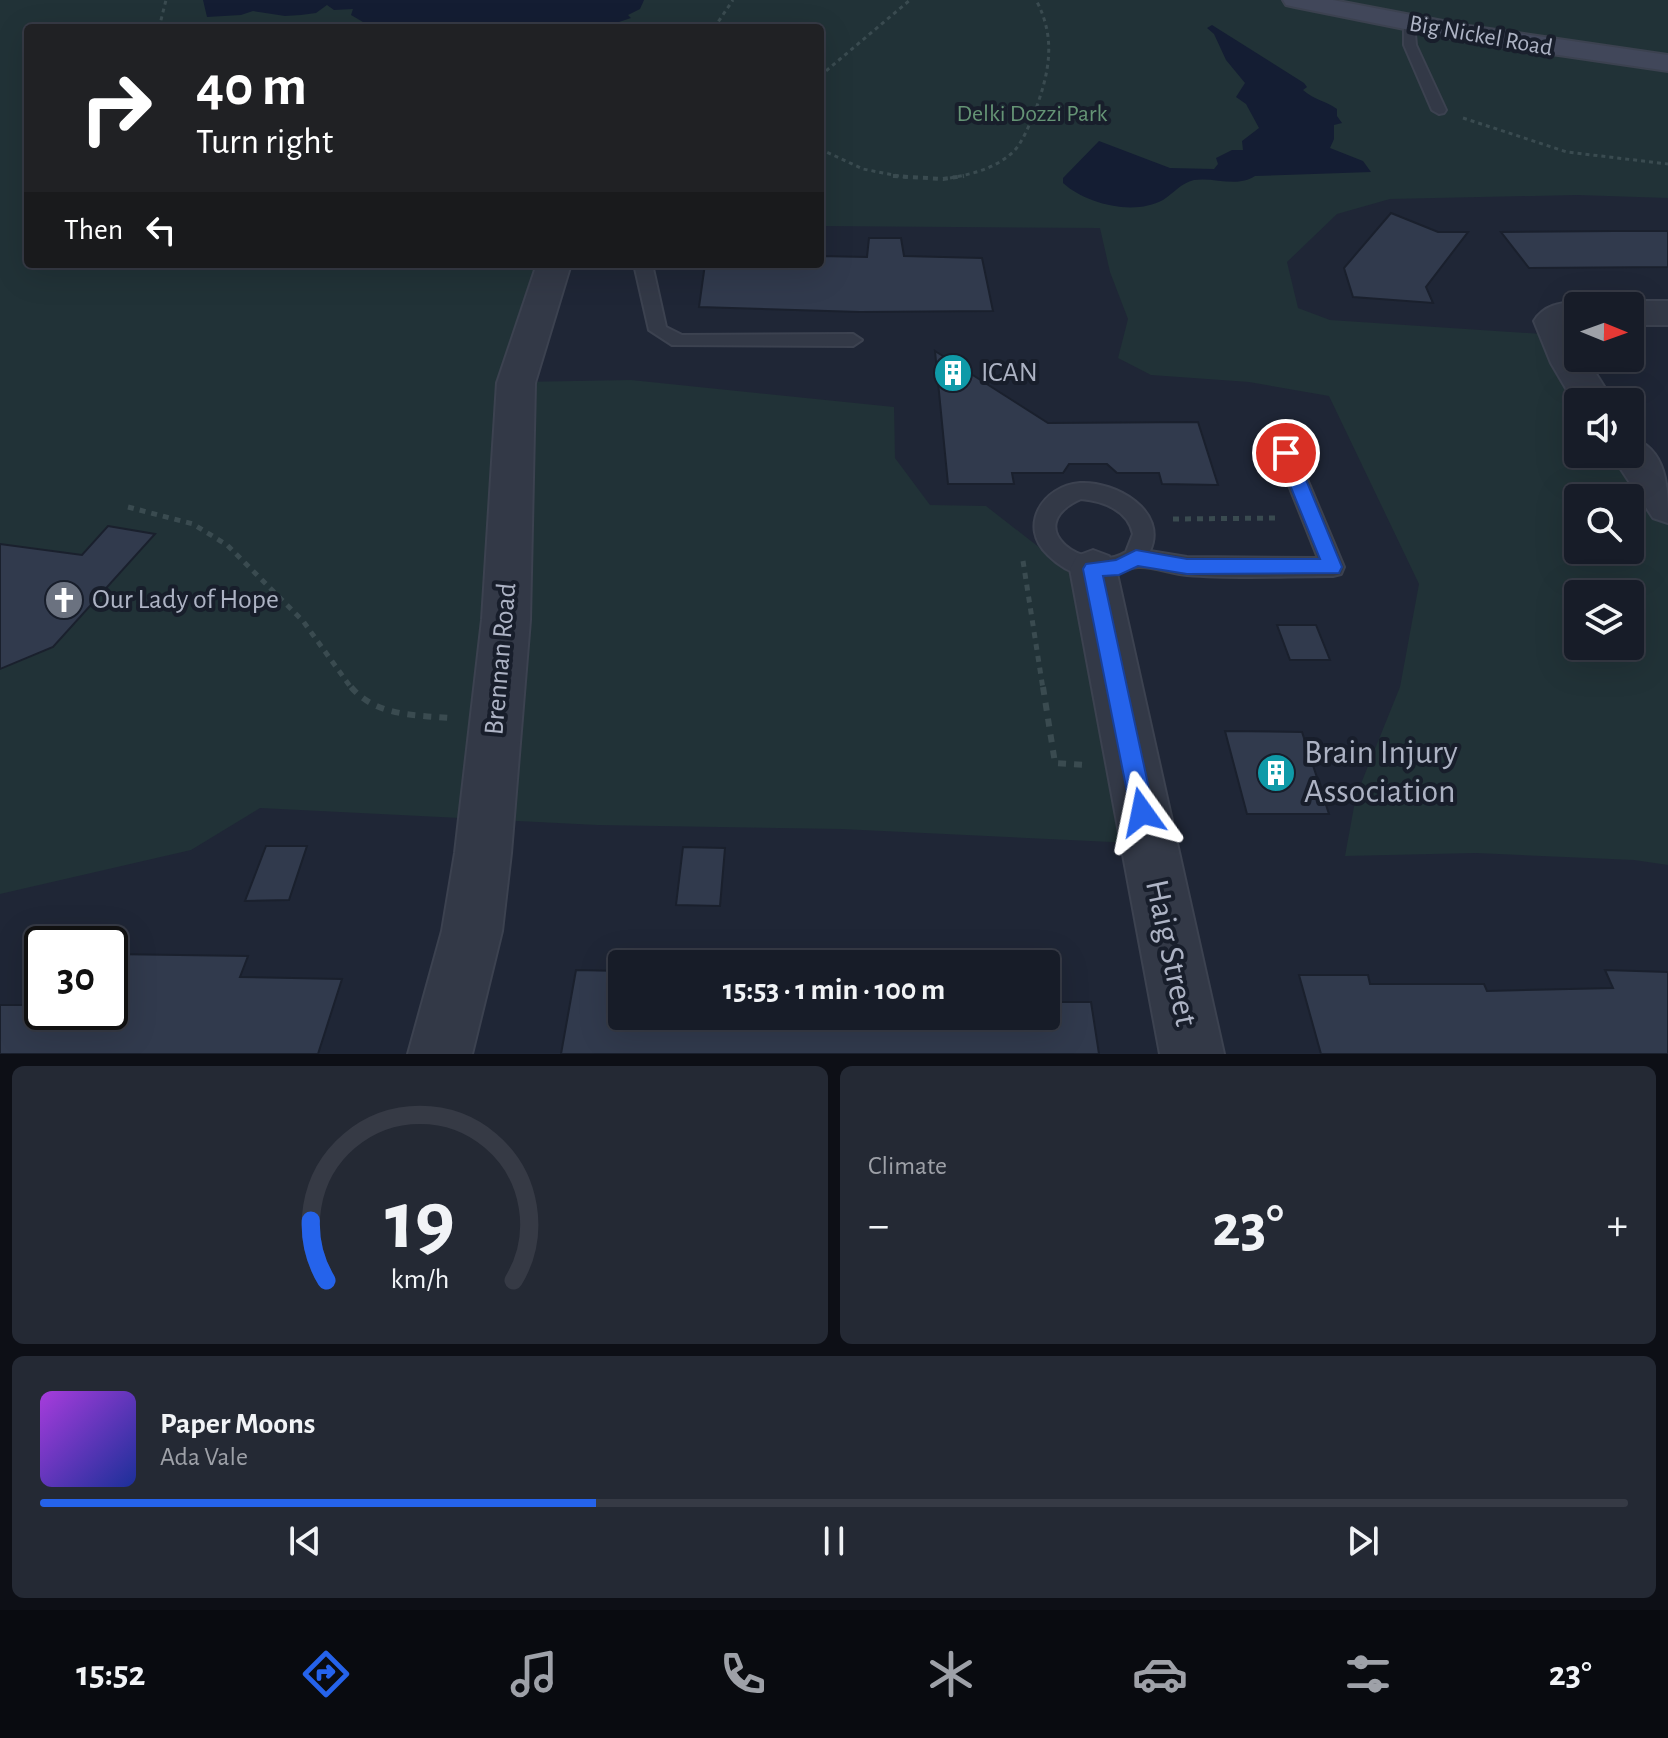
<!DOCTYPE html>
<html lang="en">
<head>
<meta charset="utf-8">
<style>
  :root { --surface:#171c28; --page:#242934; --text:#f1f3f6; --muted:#9ea1a8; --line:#363a45; --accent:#2563eb }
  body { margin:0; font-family:"Alegreya Sans",sans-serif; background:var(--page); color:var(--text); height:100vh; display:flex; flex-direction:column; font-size:30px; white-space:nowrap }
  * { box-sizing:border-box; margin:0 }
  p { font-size:26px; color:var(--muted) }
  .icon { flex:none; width:44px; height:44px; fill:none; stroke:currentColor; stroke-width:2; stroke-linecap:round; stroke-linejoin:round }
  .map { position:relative; height:1054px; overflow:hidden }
  .drawer { display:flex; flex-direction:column; gap:12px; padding:12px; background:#0d0f16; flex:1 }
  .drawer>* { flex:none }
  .banner { position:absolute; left:24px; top:24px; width:800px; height:244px; border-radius:8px; box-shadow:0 8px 32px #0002,0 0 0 2px var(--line); background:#202124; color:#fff; overflow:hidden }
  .needle { width:52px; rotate:91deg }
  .buttons { position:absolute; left:1564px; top:292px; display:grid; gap:16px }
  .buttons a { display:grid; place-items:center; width:80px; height:80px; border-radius:8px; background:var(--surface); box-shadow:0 8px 32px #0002,0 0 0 2px var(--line); font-size:40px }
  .speed { position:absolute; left:24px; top:926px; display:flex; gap:16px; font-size:40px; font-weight:700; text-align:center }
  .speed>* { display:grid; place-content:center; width:104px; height:104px; border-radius:50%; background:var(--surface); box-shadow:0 8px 32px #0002,0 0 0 2px var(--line); line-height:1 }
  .speed .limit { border:4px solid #111; border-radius:12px; background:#fff; color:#111 }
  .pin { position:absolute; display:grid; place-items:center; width:68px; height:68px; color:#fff; margin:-34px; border:4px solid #fff; border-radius:50%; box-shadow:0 2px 8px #0007 }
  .me { position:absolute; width:88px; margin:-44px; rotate:348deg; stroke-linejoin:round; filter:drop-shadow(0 0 6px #0008) }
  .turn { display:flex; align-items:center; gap:28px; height:168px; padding:0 40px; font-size:36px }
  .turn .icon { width:104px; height:104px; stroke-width:2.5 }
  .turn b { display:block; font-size:56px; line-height:68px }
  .then { display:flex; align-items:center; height:76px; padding:0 40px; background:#0003; gap:16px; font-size:30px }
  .big { font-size:60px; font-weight:600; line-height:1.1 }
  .drawer .widget { flex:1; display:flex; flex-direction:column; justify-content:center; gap:12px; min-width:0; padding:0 28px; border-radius:12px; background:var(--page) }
  .drawer .dial { align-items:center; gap:0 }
  .dial svg { height:208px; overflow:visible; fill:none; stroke:var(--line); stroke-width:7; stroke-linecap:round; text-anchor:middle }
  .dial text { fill:var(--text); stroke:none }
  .song { display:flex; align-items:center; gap:24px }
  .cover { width:96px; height:96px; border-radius:12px; background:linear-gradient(135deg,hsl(280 70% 55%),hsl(230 70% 35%)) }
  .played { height:8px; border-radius:4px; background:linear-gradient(90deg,var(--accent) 35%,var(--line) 35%) }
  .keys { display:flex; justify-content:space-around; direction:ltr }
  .heat { display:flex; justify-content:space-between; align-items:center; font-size:44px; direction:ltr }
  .drawer .tiles { flex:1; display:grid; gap:12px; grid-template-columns:1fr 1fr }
  .widget:last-child { grid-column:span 2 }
  .trip { position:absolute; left:608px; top:950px; width:452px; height:80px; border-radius:8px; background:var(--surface); box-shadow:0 8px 32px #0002,0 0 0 2px var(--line); font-weight:600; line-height:80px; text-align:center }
  .dock { display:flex; height:128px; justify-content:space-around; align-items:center; background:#090b10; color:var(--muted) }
  .dock .icon { width:56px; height:56px }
  .dock .selected { color:var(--accent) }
  .dock b { font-size:36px; color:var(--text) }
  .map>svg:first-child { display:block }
  .green { fill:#213237; fill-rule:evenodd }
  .water { fill:#141d33 }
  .building { fill:#313a4d; stroke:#1a202d; stroke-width:2 }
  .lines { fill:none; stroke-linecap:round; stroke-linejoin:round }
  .service-casing { stroke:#3c4250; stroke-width:4 }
  .minor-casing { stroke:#3c4250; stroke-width:4 }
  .secondary-casing { stroke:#3c4250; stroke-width:4 }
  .path-far3 { stroke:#3a4b50; stroke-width:3; stroke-dasharray:4 4; stroke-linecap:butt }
  .path-far2 { stroke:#3a4b50; stroke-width:4; stroke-dasharray:5 5; stroke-linecap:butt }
  .path-far1 { stroke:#3a4b50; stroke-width:5; stroke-dasharray:6 6; stroke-linecap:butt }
  .path { stroke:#3a4b50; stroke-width:6; stroke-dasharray:8 8; stroke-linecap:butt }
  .service { fill:#333947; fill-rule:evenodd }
  .minor { fill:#333947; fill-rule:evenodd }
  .secondary { fill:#41475a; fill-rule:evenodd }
  .route { fill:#2563eb; stroke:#184099; stroke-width:2 }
  .labels { text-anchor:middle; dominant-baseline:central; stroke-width:8; stroke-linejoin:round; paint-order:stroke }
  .far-street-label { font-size:24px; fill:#adb3c4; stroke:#181e2b }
  .far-park-label { font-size:24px; fill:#659475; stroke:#181e2b }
  .poi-label { font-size:28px; fill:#adb3c4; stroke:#181e2b; text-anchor:start }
  .street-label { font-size:28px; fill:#adb3c4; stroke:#181e2b }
  .near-poi-label { font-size:34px; fill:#adb3c4; stroke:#181e2b; text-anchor:start }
  .near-street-label { font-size:34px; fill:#adb3c4; stroke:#181e2b }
</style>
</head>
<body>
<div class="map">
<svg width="1668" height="1054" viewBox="0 0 1668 1054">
  <rect width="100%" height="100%" fill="#1f2636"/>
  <path class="green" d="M0 0H1668V198L1577 195 1390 199 1337 214 1287 262 1298 308 1330 320 1558 335 1578 402V454H1630V450L1668 503V865L1634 860 1476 853 1345 856 1356 796 1400 687 1419 584 1329 396 1249 382 1151 375 1118 358 1128 319 1110 272 1100 228 820 226V28H28V264H556L519 382 631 380 894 407 895 458 930 505 986 506 1049 555 1080 571 1154 844 841 829 597 825 260 808 191 850 0 894ZM1578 498H1630V550H1578ZM1578 594H1630V646H1578Z"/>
  <path class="water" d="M203 0H644L640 9 628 15 631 18 619 22 617 28H351L363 22 351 15 353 9 334 10 327 5 316 13 301 15 285 16 253 11 241 15 207 17Z
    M1212 25 1304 83 1307 87 1303 90C1314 100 1326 101 1337 109V116L1342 123 1334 125V139L1330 148 1363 161 1371 172 1255 176C1237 188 1215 177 1194 180 1181 183 1174 193 1163 200 1134 216 1086 204 1063 183V178L1099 141 1170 168 1214 169 1218 164 1216 158 1232 150H1243L1242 141 1259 128 1246 104 1236 97 1245 83 1226 60 1214 34 1207 28Z"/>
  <path class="building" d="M1391 213 1438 232H1468L1426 287 1433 303 1353 297 1344 268Z
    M1614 231H1668V267L1529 268 1501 232Z
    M869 238H901L904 256 982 258 993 311 860 312 699 307 705 264H820V256L867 257Z
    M935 351 1048 423 1198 422 1218 485 1162 484 1159 473H1117L1107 464H1069L1063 473H1012L1014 484H948Z
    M108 526 155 534 53 647 0 669V544L82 555Z
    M1277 625H1316L1330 660H1290Z
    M1225 731 1302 732 1329 814H1247Z
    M266 846H307L289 900 245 901Z
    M683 847 725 848 720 906 676 905Z
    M110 954 248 956 240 977 342 979 318 1054H0V1005H42V1012H110Z
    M576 970 622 971V1016H1046V1002H1091L1099 1054H561Z
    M1605 970 1668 972V1054H1321L1299 975H1368L1370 984H1484L1487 991 1613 988Z"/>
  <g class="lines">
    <defs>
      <path id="service" d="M1404 20 1414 23 1416 45 1446 110 1444 113 1439 114 1432 110 1404 45Z
        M634 264H652L666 327 682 335 853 334 862 340 853 346 672 345 649 330Z
        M1286 445 1293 448 1296 453 1344 567 1341 574 1333 576C1285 576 1235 579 1187 575 1171 574 1154 566 1138 567 1119 569 1106 580 1085 576 1071 573 1058 565 1048 555 1018 527 1042 486 1080 483 1116 481 1168 511 1150 551L1187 557 1318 558 1276 453 1279 448ZM1081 499C1103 501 1128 510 1133 534L1126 552C1086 576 1018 527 1081 499Z"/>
      <path id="minor" d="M537 264H571L535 383 530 620 511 853 502 931 472 1054H408L442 931 455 853 482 620 497 383Z
        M1578 301 1591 306H1578V325H1571L1578 342V358H1586L1614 402H1578V409L1551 363 1534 321C1544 305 1560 303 1578 301Z
        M1630 301H1668V325H1630V306H1617Z
        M1630 437C1668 449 1668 488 1668 523L1653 518 1611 454H1630Z
        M1093 550 1109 556 1116 569 1224 1054H1160L1070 569 1077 556Z"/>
      <path id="secondary" d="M1283 0H1333L1469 26 1668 55V71L1469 42 1295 7 1286 5Z"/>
    </defs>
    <use href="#service" class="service-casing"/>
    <use href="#minor" class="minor-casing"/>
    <use href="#secondary" class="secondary-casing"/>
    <path class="path-far3" d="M159 28 166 0
      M714 28 733 0
      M820 76 910 0
      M1463 118 1567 152 1668 164
      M820 149 863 169 909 178
      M950 178C973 174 996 168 1013 152 1023 142 1028 127 1034 114 1049 74 1057 39 1036 0"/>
    <path class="path-far2" d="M893 176 943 179 964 176"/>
    <path class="path-far1" d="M128 507 193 524 227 545 303 621 352 689
      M1173 519 1279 518
      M1023 561 1043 689"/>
    <path class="path" d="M351 687C376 716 414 715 449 718
      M1043 687 1055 763 1085 765"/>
    <use href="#service" class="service"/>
    <use href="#minor" class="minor"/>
    <use href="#secondary" class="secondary"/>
  </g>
  <path class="route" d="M1286 447 1295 453 1342 567 1339 573 1187 574 1138 566 1119 575 1103 576 1154 812 1150 819 1142 823 1134 819 1131 812 1083 569 1086 564 1116 560 1136 550 1187 559H1320L1277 453Z"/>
  <defs>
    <symbol id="building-disc" viewBox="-11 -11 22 22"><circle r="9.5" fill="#0f9aa8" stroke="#181e2b"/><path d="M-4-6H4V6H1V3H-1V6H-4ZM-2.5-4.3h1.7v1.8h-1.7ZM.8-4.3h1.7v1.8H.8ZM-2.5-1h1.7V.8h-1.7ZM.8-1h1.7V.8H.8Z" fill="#fff"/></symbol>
    <symbol id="church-disc" viewBox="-11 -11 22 22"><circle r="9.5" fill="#6b7280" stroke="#181e2b"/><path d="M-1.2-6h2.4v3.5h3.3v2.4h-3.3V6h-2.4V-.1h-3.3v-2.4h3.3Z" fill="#fff"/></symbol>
  </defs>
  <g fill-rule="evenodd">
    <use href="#building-disc" x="931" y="351" width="44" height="44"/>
    <use href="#church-disc" x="42" y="578" width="44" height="44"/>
    <use href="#building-disc" x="1254" y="751" width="44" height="44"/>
  </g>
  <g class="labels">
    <g class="far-street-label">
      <text transform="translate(1481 36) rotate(10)">Big Nickel Road</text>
    </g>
    <g class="far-park-label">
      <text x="1032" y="114">Delki Dozzi Park</text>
    </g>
    <g class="poi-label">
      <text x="981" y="373">ICAN</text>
      <text x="92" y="600">Our Lady of Hope</text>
    </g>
    <g class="street-label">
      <text transform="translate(501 659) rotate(-85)">Brennan Road</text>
    </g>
    <g class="near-poi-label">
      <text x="1304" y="753">Brain Injury<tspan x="1304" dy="39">Association</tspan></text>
    </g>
    <g class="near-street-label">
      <text transform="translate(1171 953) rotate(78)">Haig Street</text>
    </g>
  </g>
</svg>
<div class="buttons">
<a><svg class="needle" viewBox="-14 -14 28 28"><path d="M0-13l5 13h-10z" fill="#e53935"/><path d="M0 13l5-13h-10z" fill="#9ea1a8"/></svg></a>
<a><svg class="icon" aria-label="sound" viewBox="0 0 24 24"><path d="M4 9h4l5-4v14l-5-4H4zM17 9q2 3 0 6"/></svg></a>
<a><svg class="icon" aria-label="search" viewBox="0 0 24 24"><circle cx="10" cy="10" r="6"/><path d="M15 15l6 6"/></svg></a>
<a><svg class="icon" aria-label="layers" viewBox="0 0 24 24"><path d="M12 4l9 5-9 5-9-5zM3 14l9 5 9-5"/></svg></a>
</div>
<div class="speed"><div class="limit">30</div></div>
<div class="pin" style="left:1286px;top:453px;background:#d93025"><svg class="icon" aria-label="arrive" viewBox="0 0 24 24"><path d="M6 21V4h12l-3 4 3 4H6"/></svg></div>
<svg class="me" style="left:1142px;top:812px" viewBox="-20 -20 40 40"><path d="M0-17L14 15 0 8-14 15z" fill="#2563eb" stroke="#fff" stroke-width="4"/></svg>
<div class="trip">15:53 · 1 min · 100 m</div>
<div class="banner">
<div class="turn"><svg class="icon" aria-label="right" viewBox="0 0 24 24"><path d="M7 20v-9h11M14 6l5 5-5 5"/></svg><div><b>40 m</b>Turn right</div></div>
<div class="then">Then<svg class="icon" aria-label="left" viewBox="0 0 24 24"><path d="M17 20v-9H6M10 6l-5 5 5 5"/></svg></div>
</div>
</div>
<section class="drawer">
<div class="tiles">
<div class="widget dial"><svg viewBox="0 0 100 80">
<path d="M14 69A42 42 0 1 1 86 69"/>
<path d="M14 69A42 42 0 0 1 8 46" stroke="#2563eb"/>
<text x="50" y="56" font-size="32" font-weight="700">19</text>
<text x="50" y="72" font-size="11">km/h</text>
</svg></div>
<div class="widget"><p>Climate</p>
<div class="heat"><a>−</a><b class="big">23°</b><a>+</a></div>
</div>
<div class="widget">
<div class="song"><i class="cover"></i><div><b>Paper Moons</b><p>Ada Vale</p></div></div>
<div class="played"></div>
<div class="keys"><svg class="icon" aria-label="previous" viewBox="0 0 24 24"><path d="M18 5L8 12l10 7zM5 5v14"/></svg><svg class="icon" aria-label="pause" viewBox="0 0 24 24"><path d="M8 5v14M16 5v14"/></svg><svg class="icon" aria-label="next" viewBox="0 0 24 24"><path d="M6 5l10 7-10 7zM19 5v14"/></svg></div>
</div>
</div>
</section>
<nav class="dock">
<b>15:52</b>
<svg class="icon selected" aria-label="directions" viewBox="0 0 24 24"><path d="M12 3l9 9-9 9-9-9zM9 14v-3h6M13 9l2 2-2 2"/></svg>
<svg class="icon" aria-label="music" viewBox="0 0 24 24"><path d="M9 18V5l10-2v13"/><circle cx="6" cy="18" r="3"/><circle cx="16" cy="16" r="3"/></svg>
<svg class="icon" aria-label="phone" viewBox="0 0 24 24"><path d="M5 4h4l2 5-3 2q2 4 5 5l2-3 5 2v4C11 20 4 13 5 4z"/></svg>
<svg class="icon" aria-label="climate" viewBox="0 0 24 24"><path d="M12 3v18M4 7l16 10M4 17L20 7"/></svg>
<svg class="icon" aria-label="car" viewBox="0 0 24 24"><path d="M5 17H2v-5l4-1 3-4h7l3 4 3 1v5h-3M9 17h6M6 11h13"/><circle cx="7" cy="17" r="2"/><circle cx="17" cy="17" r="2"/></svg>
<svg class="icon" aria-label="filters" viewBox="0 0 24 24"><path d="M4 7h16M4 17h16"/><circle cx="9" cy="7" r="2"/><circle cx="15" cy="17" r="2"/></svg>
<b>23°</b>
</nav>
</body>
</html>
